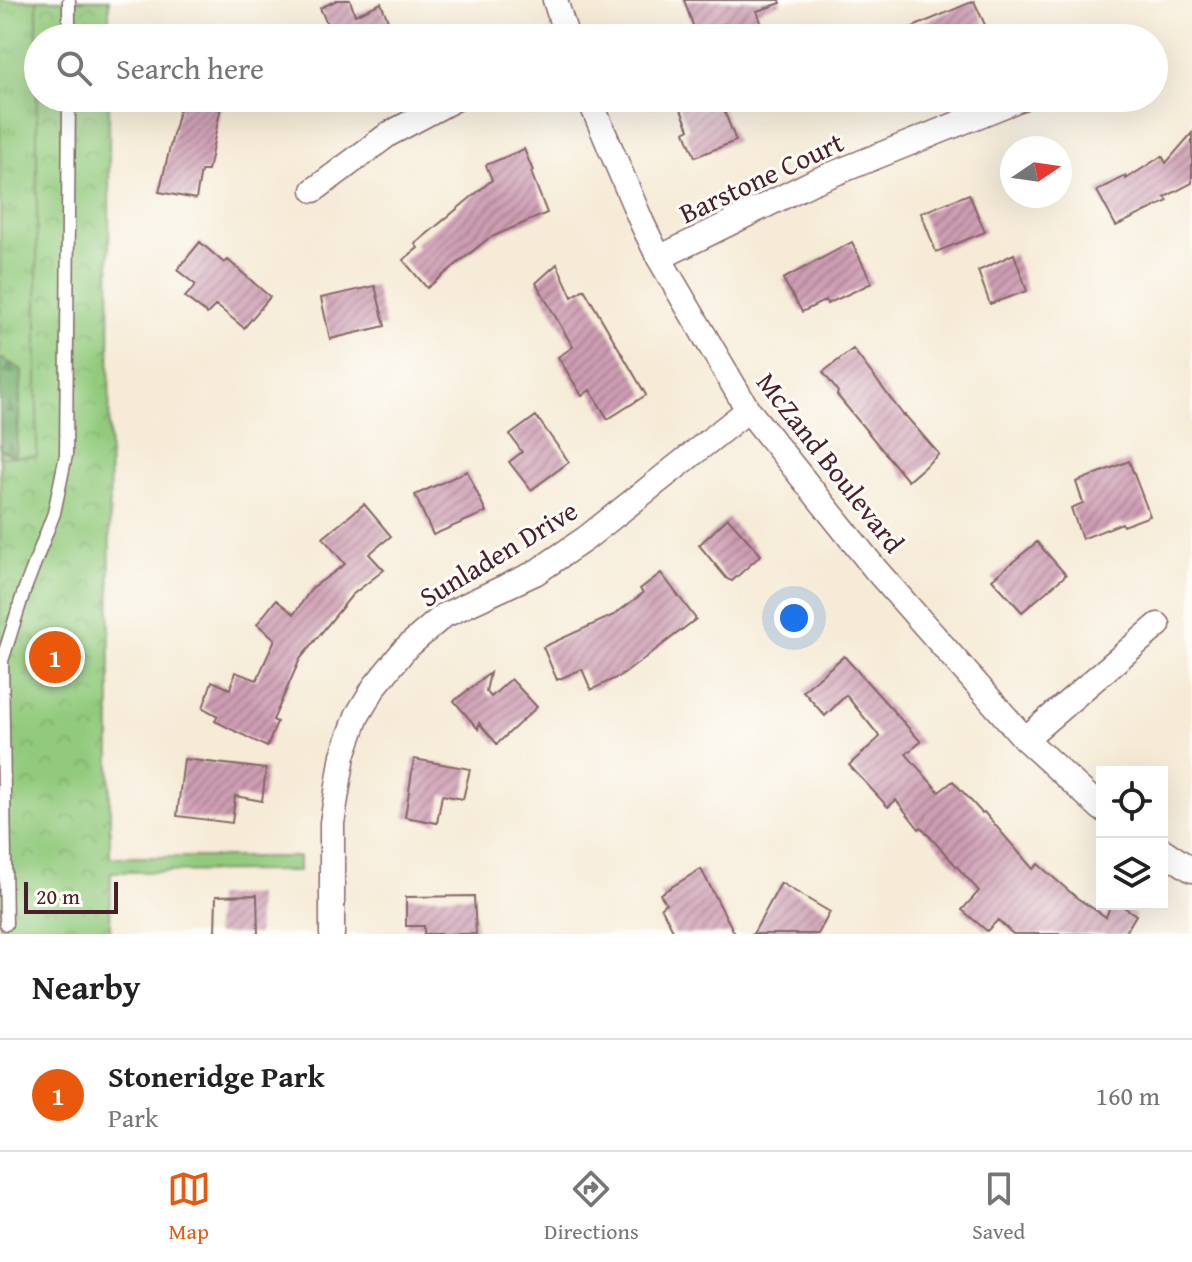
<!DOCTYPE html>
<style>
:root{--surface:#fff;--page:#f6f6f6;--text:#222;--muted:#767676;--line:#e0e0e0;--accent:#ea580c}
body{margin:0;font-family:"Gentium Book Plus",serif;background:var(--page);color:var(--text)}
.controls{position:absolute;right:24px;bottom:24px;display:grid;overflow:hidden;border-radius:0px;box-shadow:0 8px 32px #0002}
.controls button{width:72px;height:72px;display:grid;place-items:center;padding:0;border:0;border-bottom:2px solid var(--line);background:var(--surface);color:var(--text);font:40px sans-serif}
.compass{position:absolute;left:1000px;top:136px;width:72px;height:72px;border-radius:50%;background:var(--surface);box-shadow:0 8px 32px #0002;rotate:77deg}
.scale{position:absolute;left:24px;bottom:20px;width:94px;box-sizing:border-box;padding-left:8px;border:4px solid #4a1f2b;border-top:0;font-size:22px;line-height:28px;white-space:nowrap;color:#4a1f2b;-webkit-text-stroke:6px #fdfcf7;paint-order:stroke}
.you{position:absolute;left:794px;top:618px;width:28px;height:28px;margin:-20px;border:6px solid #fff;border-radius:50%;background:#1a73e8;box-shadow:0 0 0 12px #1a73e833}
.badge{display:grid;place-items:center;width:52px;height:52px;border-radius:50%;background:var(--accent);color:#fff;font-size:26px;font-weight:700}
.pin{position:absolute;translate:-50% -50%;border:4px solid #fff;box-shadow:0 2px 8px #0006}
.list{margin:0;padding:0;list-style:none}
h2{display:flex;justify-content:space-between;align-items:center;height:104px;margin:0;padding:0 32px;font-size:34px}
h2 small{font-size:26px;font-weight:400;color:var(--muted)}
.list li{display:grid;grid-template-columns:52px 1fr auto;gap:24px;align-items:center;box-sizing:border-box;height:112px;padding:0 32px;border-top:2px solid var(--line)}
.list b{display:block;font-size:30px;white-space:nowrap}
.list p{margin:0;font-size:26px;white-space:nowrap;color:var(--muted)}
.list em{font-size:26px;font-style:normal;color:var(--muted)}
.icon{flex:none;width:44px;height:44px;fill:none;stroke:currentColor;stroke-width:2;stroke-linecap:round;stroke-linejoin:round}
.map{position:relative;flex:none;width:1192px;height:934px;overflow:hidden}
.search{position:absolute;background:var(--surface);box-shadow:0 8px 32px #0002;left:24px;right:24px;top:24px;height:88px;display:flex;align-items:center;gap:20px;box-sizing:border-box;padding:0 28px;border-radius:44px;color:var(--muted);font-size:30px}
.sheet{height:216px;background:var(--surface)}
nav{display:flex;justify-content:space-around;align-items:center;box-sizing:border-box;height:112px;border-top:2px solid var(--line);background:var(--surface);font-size:22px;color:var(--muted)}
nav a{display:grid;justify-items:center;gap:4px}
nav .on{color:var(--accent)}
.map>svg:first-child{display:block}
</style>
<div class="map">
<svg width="1192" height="934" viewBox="0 0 1192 934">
<defs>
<pattern id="grass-tufts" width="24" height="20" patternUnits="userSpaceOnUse" patternTransform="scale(2)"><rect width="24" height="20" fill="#92ca7d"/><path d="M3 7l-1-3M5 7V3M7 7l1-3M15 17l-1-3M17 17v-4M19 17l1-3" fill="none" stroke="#7fad6c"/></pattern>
<pattern id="forest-firs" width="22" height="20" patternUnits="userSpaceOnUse" patternTransform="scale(2)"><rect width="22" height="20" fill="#75ae6c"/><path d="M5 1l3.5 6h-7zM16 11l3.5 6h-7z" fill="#628d59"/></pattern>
<pattern id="park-crowns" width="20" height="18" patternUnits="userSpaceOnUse" patternTransform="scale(2)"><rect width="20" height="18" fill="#92ca7d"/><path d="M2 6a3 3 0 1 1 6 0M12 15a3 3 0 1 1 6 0" fill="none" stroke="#7fad6c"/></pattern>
<pattern id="building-hatch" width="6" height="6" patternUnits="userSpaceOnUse" patternTransform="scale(2)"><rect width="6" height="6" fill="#cd9db2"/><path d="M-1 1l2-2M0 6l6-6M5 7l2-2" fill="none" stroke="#a87f91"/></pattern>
</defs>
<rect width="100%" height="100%" fill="#fdfcf7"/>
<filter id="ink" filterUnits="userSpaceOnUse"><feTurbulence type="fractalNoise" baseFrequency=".0125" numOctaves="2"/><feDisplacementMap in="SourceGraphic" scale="16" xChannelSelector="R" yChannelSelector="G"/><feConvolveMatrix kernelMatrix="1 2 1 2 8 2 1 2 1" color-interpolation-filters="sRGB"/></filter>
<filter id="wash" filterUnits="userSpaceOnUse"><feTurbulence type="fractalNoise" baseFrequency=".006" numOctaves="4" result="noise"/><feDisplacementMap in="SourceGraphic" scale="32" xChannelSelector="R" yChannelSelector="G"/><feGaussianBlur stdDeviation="1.8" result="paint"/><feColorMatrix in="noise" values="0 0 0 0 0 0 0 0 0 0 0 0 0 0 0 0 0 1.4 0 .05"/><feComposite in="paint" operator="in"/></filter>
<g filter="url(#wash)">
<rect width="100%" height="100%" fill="#f6ebd7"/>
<path fill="url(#grass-tufts)" stroke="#6e7454" stroke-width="2" d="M0 0H37V457L0 542V449L15 456 22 370 0 358Z"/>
<path fill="url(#forest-firs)" stroke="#60664c" stroke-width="2" d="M0 358 22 370 16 457 0 449Z"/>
<path fill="url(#park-crowns)" stroke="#6e7454" stroke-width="2" d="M37 0H109V38H38V98H109L110 857H299V871L111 872 110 934H0V457L37 456Z"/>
<g id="blocks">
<path fill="url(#building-hatch)" d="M337 0H350L355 15 381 3 395 38H309L329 28 320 8Z
M684 0H780L781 3 757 11 763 28 740 38H729L724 24 696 34Z
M974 1 991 38H887Z
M182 98 221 106 208 171H201L196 199 159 192Z
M676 98H719L736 141 695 157 685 132 689 129Z
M1192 133V183L1165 197 1168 201 1116 226 1097 191 1125 176 1126 179 1162 156 1166 163Z
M524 149 533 171 531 172 547 213 489 238 427 288 403 260 418 248 415 244 492 180 486 165Z
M969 194 985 232 936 252 921 213Z
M200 242 224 263 228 260 270 297 244 328 216 305 207 314 185 297 196 285 177 270Z
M852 242 872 283 827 304 826 300 802 312 783 279Z
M1014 254 1027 291 990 304 978 271Z
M557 264 572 297 584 289 646 395 608 419 590 390 582 396 558 357 573 347 536 283Z
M375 286 385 326 330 339 321 298Z
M853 349 904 416 905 415 939 454 908 481 837 395 838 392 823 372Z
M536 416 569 462 531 490 509 462 522 452 510 435Z
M1129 461 1150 516 1123 526 1122 523 1082 539 1071 508 1083 503 1076 482Z
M467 471 486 512 433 535 415 495Z
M364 504 391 536 369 554 384 570 352 595 300 659 273 720 277 722 267 747 215 721 218 716 203 708 212 681 230 689 235 672 257 680 275 639 257 624 276 600 294 614 312 588 345 564 323 538Z
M728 518 761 555 732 581 727 579 699 545Z
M1037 542 1066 575 1022 612 992 579Z
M661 573 696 619 624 674 591 690 582 669 557 680 543 647 614 615 643 593 640 589Z
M844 656 921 742 906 754 939 792 953 781 982 813 984 812 1033 869 1038 864 1077 898 1106 917 1111 904H1119L1136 915 1126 932 1129 934H1013L998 920 987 931 962 910 979 891 921 827 919 829 896 800 888 807 849 765 880 737 846 695 825 716 803 691Z
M490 673 486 691 491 697 511 679 537 707 497 744 479 723 478 729 454 701Z
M184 759 266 769 262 801 235 796 232 823 177 816Z
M414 759 470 769 463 799 442 795 437 823 405 817Z
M701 869 735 934H675L661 907 666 903 660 894Z
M781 883 830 912 818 934H753Z
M257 895 258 934H215L216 896Z
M474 896 476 934H424V926H406V897Z"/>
</g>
</g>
<g filter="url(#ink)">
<use href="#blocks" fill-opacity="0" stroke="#866667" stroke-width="2"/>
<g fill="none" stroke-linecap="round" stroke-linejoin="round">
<g stroke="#866667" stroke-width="15">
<path id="lane" d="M69 38V0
M6 924 2 661 24 591 54 513 66 455 69 98"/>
</g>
<g stroke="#866667" stroke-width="27">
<path id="street" d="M555 0 567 38
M589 98 642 223 659 258 748 410 876 570 1025 739 1102 809
M314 190 389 134 457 98
M659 258 813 182 1022 98
M1025 739 1158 625
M1162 850 1192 870
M332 934V823L343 755 357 716 375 686 405 649 443 616 535 573 585 539 748 410"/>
</g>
<use href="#lane" stroke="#fff" stroke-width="12"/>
<use href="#street" stroke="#fff" stroke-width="24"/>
</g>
</g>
<g text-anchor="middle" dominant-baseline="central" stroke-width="6" stroke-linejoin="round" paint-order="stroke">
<g font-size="28" fill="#4a1f2b" stroke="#fdfcf7">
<text transform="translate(761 177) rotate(-25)">Barstone Court</text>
<text transform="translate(831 462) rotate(52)">McZand Boulevard</text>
<text transform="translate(498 553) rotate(-31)">Sunladen Drive</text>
</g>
</g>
</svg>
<div class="controls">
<button><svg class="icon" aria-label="locate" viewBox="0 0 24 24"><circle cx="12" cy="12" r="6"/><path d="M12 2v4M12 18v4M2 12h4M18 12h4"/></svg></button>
<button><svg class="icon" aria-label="layers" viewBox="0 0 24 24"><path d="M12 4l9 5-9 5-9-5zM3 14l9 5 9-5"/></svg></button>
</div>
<svg class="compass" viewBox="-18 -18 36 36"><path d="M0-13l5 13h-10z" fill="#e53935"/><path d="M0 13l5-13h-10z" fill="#767676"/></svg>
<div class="scale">20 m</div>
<div class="you"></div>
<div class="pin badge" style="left:55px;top:657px">1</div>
<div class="search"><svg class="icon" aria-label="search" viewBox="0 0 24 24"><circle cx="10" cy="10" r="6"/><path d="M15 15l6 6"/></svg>Search here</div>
</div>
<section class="sheet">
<h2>Nearby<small></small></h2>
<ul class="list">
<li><span class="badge">1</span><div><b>Stoneridge Park</b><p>Park</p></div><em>160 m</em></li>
</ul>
</section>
<nav>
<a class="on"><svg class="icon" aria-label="map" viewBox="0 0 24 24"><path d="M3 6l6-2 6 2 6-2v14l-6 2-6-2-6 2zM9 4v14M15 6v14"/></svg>Map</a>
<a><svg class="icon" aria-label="directions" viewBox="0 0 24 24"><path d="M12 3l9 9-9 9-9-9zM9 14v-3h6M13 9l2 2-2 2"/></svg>Directions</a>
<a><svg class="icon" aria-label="saved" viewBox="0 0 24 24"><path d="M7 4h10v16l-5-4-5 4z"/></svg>Saved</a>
</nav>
